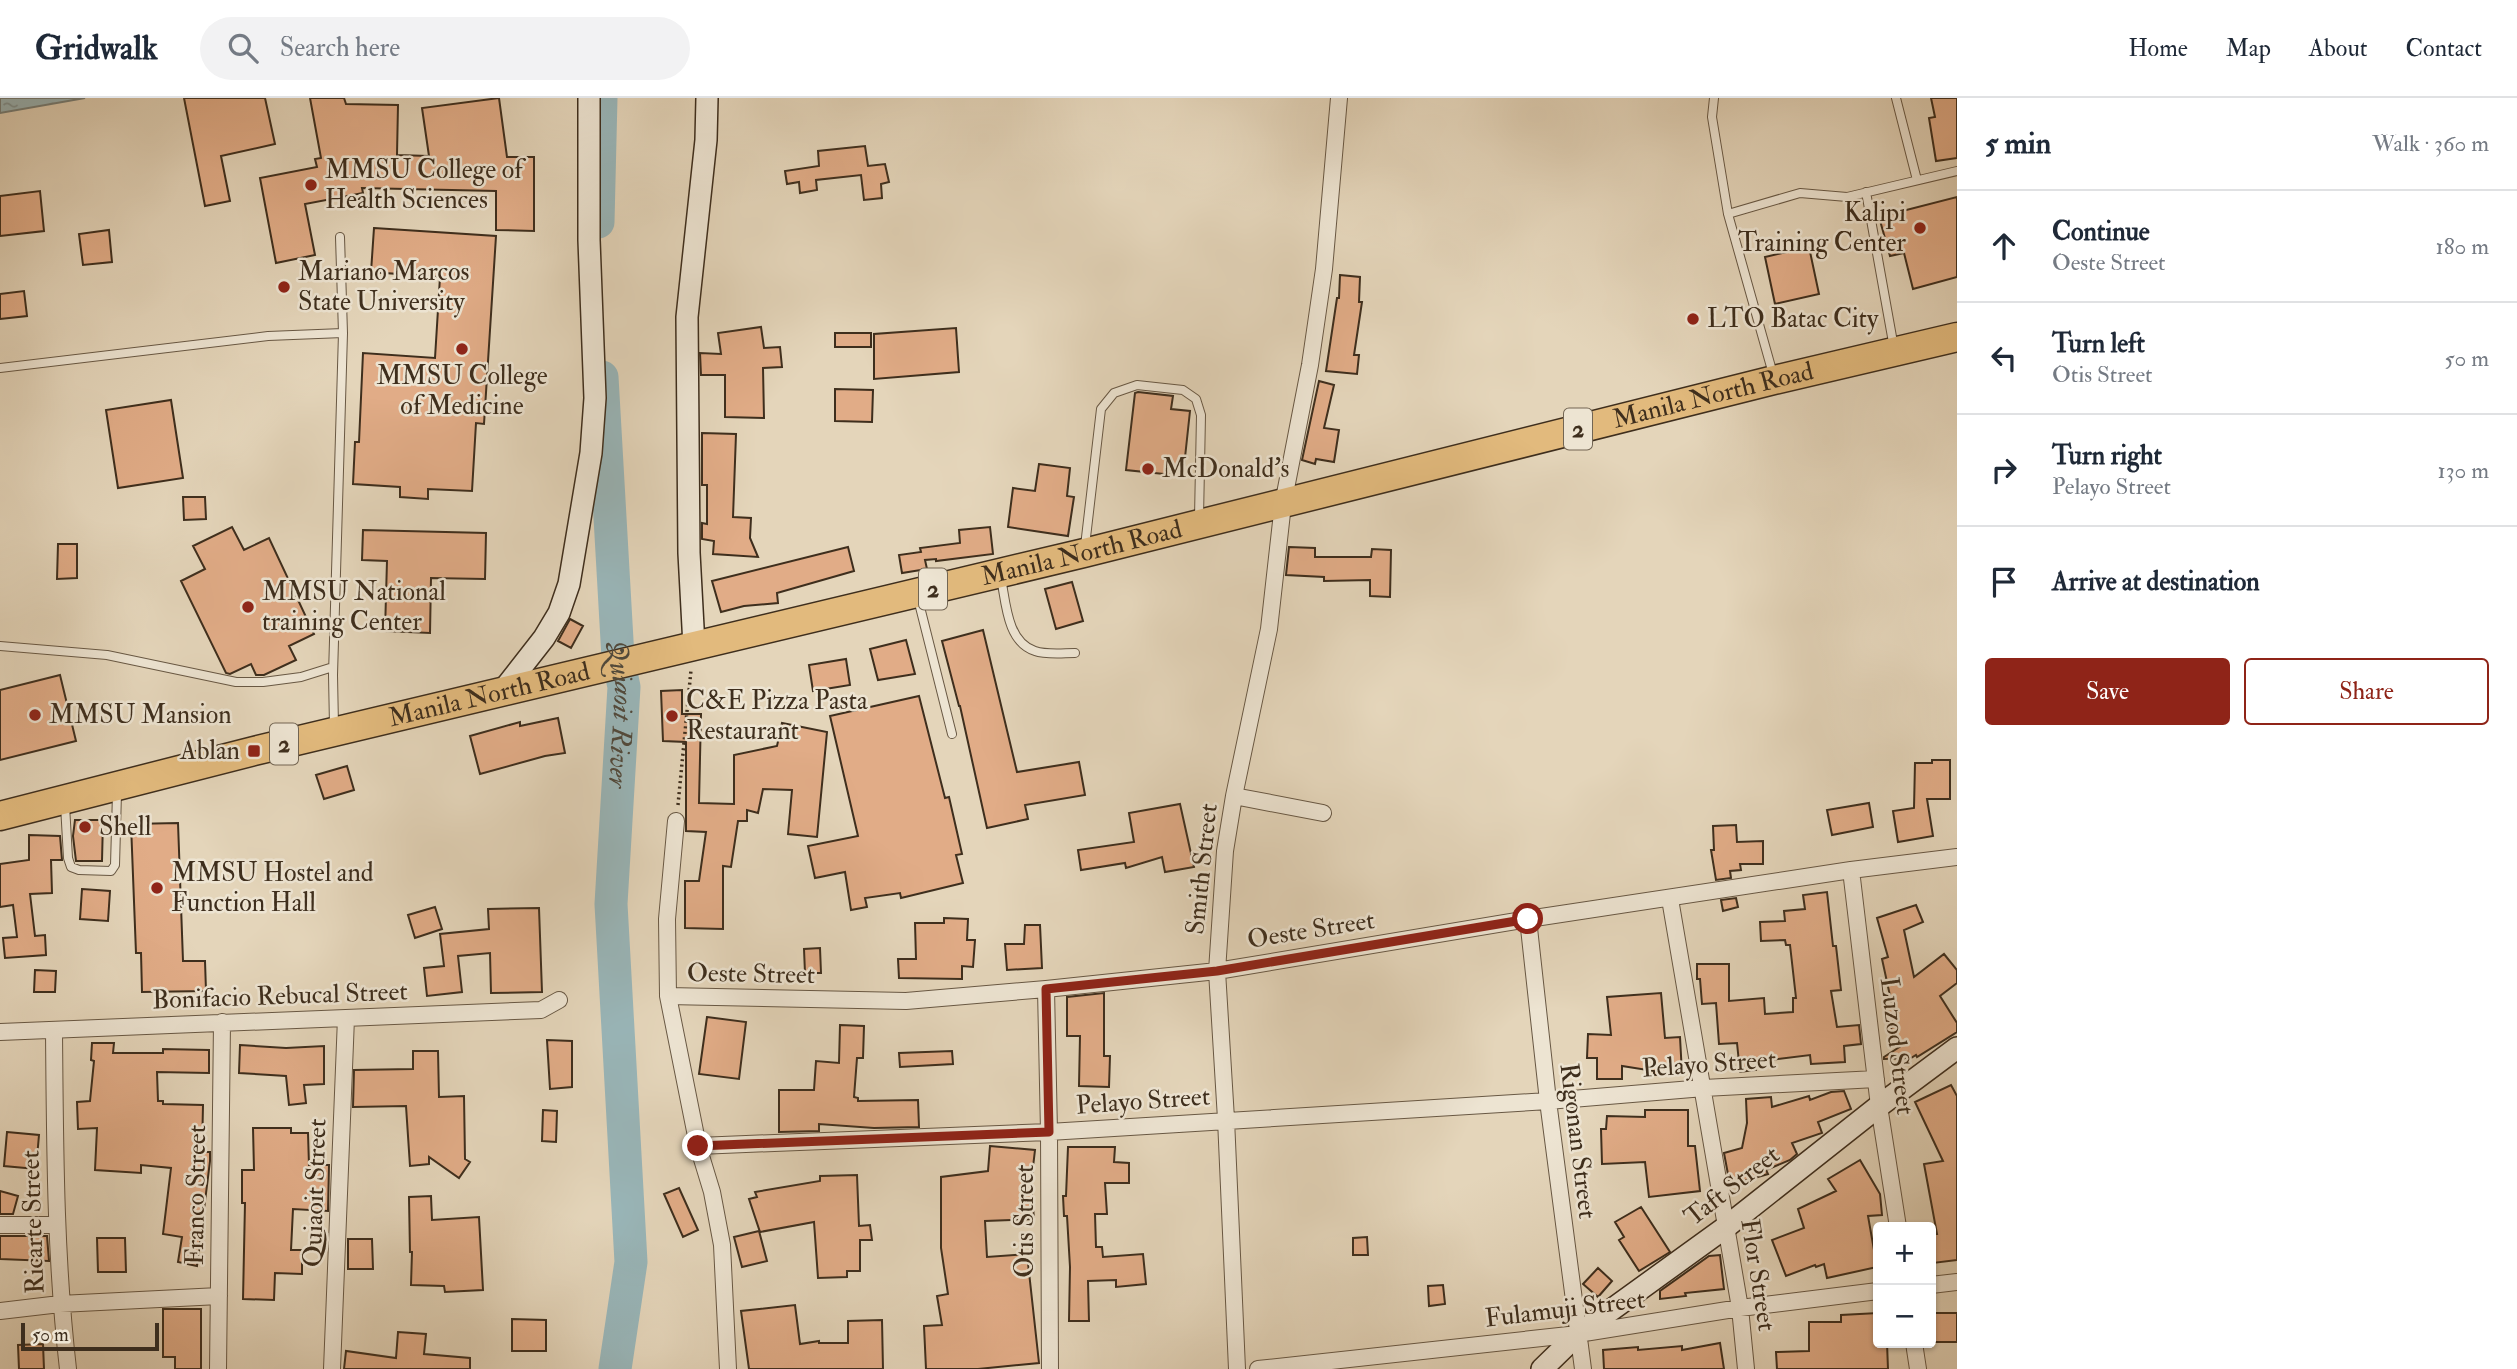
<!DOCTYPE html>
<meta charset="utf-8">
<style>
:root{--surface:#fff;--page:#f2f2f3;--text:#1f2937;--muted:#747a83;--line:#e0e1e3;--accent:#8f2418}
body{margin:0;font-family:"IM FELL Double Pica",serif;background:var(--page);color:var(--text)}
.controls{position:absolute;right:21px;bottom:21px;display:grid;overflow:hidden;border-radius:7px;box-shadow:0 2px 5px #0004}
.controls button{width:63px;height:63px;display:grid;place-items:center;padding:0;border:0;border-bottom:2px solid var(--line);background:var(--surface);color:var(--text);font:35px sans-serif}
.scale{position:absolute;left:21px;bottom:18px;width:138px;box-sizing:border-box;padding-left:7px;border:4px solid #3e2e1d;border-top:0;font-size:19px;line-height:24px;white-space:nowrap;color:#3e2e1d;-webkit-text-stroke:5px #ede4d2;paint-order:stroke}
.stop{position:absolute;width:21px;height:21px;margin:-16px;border:5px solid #8f2418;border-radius:50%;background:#fff}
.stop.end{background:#8f2418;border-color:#fff;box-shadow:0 2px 7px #0008}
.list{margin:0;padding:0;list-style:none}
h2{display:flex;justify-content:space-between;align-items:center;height:91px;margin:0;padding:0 28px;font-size:30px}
h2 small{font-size:23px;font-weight:400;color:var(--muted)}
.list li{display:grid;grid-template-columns:46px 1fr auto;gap:21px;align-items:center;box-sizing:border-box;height:112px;padding:0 28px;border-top:2px solid var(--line)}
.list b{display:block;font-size:26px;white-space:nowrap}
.list p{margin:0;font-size:23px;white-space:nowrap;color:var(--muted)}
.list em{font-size:23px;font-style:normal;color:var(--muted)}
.actions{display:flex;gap:14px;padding:21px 28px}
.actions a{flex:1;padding:16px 0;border:2px solid var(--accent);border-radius:7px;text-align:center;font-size:24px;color:var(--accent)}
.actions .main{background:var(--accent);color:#fff}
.icon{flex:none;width:38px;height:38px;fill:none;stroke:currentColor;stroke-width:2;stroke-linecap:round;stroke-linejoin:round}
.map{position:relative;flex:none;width:1957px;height:1271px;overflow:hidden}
header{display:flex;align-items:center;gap:42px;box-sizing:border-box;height:98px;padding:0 35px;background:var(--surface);border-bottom:2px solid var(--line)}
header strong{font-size:33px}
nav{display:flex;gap:38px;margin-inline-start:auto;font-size:24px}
.search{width:490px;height:63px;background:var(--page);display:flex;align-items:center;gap:18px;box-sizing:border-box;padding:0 24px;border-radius:38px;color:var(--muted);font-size:26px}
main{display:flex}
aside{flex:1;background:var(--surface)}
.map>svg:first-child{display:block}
</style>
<header>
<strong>Gridwalk</strong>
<div class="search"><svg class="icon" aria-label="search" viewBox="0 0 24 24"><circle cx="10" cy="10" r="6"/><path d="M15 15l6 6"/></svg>Search here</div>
<nav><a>Home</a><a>Map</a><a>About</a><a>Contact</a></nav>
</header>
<main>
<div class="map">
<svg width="1957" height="1271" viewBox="0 0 1957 1271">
<defs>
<pattern id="water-ripples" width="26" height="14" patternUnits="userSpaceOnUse" patternTransform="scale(1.75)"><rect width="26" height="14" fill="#99b6b9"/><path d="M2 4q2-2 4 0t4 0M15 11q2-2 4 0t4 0" fill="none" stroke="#7e9496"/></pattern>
</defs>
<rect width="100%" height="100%" fill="#e4d5ba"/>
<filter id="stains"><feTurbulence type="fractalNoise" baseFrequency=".00286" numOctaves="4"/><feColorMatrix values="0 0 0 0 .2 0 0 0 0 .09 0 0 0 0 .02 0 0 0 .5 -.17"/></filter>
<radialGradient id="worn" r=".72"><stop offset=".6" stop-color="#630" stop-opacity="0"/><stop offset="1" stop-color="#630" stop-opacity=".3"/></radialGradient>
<path fill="url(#water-ripples)" stroke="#75807b" stroke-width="2" d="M0 0H85L0 15Z"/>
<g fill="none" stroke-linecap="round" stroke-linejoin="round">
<g stroke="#99b6b9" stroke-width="33">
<path d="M598 124 601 0"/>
<path id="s1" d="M602 279 618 560 624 589 611 806 631 1164 615 1271"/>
</g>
</g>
<path fill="#e1ac87" stroke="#3e2e1d" stroke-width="2" d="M184 0H265L275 46 221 58 230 103 205 108Z
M310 0H344L346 6 398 7 397 57 429 58 422 10 499 0 507 59H534V133L496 132V93L362 90 363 95 305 106 315 157 276 165 260 80 317 69 315 61 321 60Z
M1931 0H1957V60L1936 63 1929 20 1935 19Z
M865 48 868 68 885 66 889 84 881 86 882 100 864 102 861 77 816 82 817 92 800 95 799 84 787 86 785 73 819 68 818 53Z
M40 93 44 133 0 138V98Z
M1957 99V179L1913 191 1904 155 1890 158 1879 119Z
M374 130 496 138 484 326 476 325 472 393 428 391V401L400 399V389L353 386 355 344H359L363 255 435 260 440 179 371 174Z
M109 132 112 164 83 167 79 136Z
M1809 149 1819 196 1775 206 1765 159Z
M1340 177 1360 179 1359 204H1362L1354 257H1359L1357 276 1326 273 1337 200H1339Z
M24 193 27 218 0 221V196Z
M761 229 764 250 780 249 782 269 763 270 764 320 725 319V277H701L700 255 721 256 718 235Z
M956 230 959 274 874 281V236Z
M835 235H871V249H835Z
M1319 283 1334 287 1324 330 1339 332 1334 364 1316 361 1315 366 1302 362Z
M835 291 873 292 872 324 835 323Z
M1138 294 1173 298 1171 311 1190 313 1183 378 1126 372 1135 295Z
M171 302 183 380 118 390 106 312Z
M702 335 736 336 733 419 751 420 750 440 758 459 713 456 714 443 702 441V425L707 426V387H702Z
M1039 366 1070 370 1067 398 1074 399 1068 438 1008 429 1013 390 1035 393Z
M183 399H205L206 421 184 422Z
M232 429 244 452 269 440 314 536 289 548 296 562 264 577H256L251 566 230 576 226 575 181 483 205 471 193 448Z
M990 429 993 456 936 463V461L925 462 927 471 902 475 899 457 921 454 920 450 960 445 959 432Z
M363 432 486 435 485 481 431 480 430 535 385 533 387 463 362 462Z
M58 446H77V480L57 481Z
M848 449 854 473 777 495 778 505 744 508 721 514 712 483Z
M1289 449 1315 450V459H1371L1372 451 1391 452 1390 499 1370 498V482L1324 483V479L1286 477Z
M1072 484 1083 523 1056 531 1045 491Z
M570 521 583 528 571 550 558 543Z
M983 532 1017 674 1079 664 1085 697 1025 707 1028 721 987 730 960 608H959L942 543Z
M906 542 915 576 878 582 870 551Z
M846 561 850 587 813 593 809 567Z
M60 577 76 643 0 662V592Z
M682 592V616H701L699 705 734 706V657L777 648 782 625 827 634 817 739 788 736 792 692 763 691 758 715 747 712V723H738L731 769 723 768V831L685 830V783H699L706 734 686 733V644L663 643 661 593Z
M919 598 945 700 949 699 962 756 956 757 963 785 901 800 900 795 865 800 867 809 851 812 845 774 815 780 808 748 858 738 830 618Z
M558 620 565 655 545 658 480 676 470 638 520 624V628Z
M1932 662H1950V701H1927L1933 738 1898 744 1893 713 1914 710 1915 665H1932Z
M347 668 354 692 324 701 316 677Z
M1869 705 1873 729 1832 737 1827 712Z
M1180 706 1194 769 1165 774 1162 759 1126 770 1125 765 1081 772 1078 752 1134 744 1129 715Z
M75 722H103L102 763H76L73 738Z
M178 725 183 863H205L206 893 142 894 141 855H136L131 726Z
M1736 727 1737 744 1763 743V766H1740L1741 772 1730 773 1731 780 1716 782 1711 752H1714L1713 728Z
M29 737 60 738 62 762H51L52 795 30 796 35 838 45 837 46 857 5 860 3 840 17 839 13 807 0 809V766L29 762Z
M82 791 110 793 108 823 80 821Z
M1827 794 1833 848H1836L1841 892 1831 893 1837 929 1859 927 1861 946 1844 948 1845 964 1811 966 1810 957 1755 964 1756 972 1740 974 1737 945 1719 946 1716 905 1702 906 1700 881H1697V866H1729V903L1764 900 1765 916 1793 914V900H1796L1790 847H1786L1785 842 1761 843 1760 824 1785 823 1784 813 1805 811 1803 797Z
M1736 800 1738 809 1723 813 1721 802Z
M1916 807 1923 824 1904 832 1914 879 1944 856 1957 872V885L1940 898 1957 925V934L1917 959 1916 957 1911 960 1884 961V959L1901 948 1890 931 1894 928 1886 910 1892 907 1882 861 1888 859 1877 820Z
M435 809 442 831 415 840 408 817Z
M539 810 542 894 491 895 490 855 458 858 462 894 427 898 424 870 444 868 440 836 489 831 488 811Z
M944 820 968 821 967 842H975L973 869 962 868V881L899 880 898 861H916L915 825H944Z
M1025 827H1040L1042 870 1007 872 1005 846H1024Z
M820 850 821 875H805L804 851Z
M35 872 56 873 55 894H34Z
M1104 895V958H1110L1109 989 1079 988 1080 938H1067V899Z
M1661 895 1665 940 1680 939 1682 976 1654 977V973L1622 968V981H1597V960H1587L1588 936 1611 937 1607 899Z
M707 919 746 924 739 981 699 976Z
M840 927 864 928 863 960H857L854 999 858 1000V1003L918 1002 919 1029 874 1030 819 1026V1033L779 1034V992H814L816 963 839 965Z
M547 942 572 943V989L550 991Z
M92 945H114L113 955H163V951L209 952V975L157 974 158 1003H163V1006L203 1007 202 1054H210V1063L197 1168 178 1164 182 1139 163 1136 171 1070 141 1067V1075L95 1072 97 1030 78 1031 77 1004 90 1003 94 963 91 962Z
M240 947 286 950 324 948V986L304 987 306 1005 289 1007 286 978 239 975Z
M413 953H438L439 999 464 998 465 1061 470 1064 459 1080 429 1059V1066L410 1068 406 1008 353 1009 354 972 413 971Z
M952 953 953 966 900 969 899 955Z
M1951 987 1957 998V1162L1933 1165 1931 1136H1937L1924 1066 1943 1063 1915 1004Z
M1844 993 1851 1011 1818 1024 1822 1035 1792 1045 1797 1056 1790 1062 1766 1072 1768 1076 1730 1087 1724 1055 1742 1050 1747 1025 1746 1001 1771 999 1772 1009 1809 998 1810 1002 1831 994Z
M543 1012 557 1013 556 1044 542 1043Z
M1645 1012H1688V1048H1695L1700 1093 1649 1099 1645 1064 1602 1066 1601 1031H1606L1607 1018 1645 1019Z
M253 1030H291V1035H308L309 1067H329L328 1113 293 1111 291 1152H302V1176L275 1175 274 1202 243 1201 245 1105H242V1072H254Z
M7 1034 39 1037 36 1071 4 1068Z
M990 1048 1035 1052 1031 1086 1034 1121 985 1123 987 1159 1027 1156 1039 1265 978 1271H926L924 1228 942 1227 937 1198 948 1196 941 1150V1079L988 1073Z
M1068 1049H1115L1114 1064 1129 1065V1085H1105L1107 1116H1095L1096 1149H1102L1103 1159 1143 1156 1146 1186 1116 1189V1182L1088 1183 1089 1223H1069L1070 1169 1067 1118H1064L1063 1098H1066Z
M1860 1062 1880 1096 1882 1117 1868 1118 1877 1169 1827 1180 1824 1166 1816 1169 1815 1167 1786 1178 1772 1142 1804 1130 1798 1111 1836 1093 1828 1081Z
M857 1077 859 1128 870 1127 872 1142H860V1173H847V1179L818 1180 814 1124 760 1134 749 1101 757 1099 755 1094 820 1083V1078Z
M679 1090 698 1132 683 1139 664 1096Z
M0 1093 18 1098 13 1116H0Z
M431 1098 432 1122 479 1119 483 1192 445 1194 444 1188 411 1187 412 1154H410L409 1099Z
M1641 1109 1670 1154 1639 1173 1619 1142 1624 1139 1615 1124Z
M759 1133 767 1163 742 1169 734 1139Z
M0 1138H47L49 1163 0 1161Z
M1367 1139 1368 1157H1353V1140Z
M97 1140H125L126 1174H98Z
M348 1141H372L373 1171H348Z
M1720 1157 1724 1191 1685 1195 1686 1198 1660 1201V1193L1709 1158Z
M1598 1170 1612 1183 1598 1199 1583 1186Z
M1443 1187 1445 1206 1429 1208 1428 1188Z
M795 1207 800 1246 819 1243V1245H848V1223L882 1222 883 1271H749L741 1213Z
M163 1211H201V1271H175V1259H163Z
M1878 1215V1245H1887L1888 1271H1777L1776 1254 1809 1253V1224H1841V1217Z
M1931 1215H1957V1244H1931Z
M512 1221 546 1222V1253H512Z
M398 1234 426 1236 424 1256 470 1260V1271H344L346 1253 396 1260Z
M1720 1245 1724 1271H1604L1603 1252 1638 1249V1252L1682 1248V1252Z
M43 1246 44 1271H19L18 1247Z"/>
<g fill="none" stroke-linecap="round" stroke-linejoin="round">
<g stroke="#685844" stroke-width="10">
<path id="lane" d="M1714 0 1712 19 1728 116 1773 276
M1896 0 1917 82
M1866 94 1894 250
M1728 116 1800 95 1847 99 1957 73
M0 270 268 238 343 235
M1085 448 1101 311 1114 295 1137 287 1183 292 1196 301 1201 317 1199 420
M1001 480C1006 505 1007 544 1035 553 1046 557 1063 555 1075 555
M918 501 952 636
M0 548 107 557 236 584H263L301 579 333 569
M334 628 333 577 343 235 340 139
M65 707 68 760 71 769 79 772 111 773 115 767 117 695"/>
</g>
<g stroke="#685844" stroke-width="18">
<path id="street" d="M1234 698 1323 715
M676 723 667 821 668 898 698 1048 1049 1034 1548 1003 1704 990 1876 981
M1851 772 1879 1008 1898 1129
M1670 801 1740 1210 1746 1271
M1528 821 1548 1003 1583 1271
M1046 891 1049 1034 1050 1271
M668 898 906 903 1046 891 1217 873 1528 821 1851 772 1957 759
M54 932C55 1046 55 1158 68 1271
M0 934 541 912 559 902
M698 1048 712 1094 722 1147 728 1271
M0 1127H56
M1931 1187 1957 1184
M0 1213 60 1206 219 1198
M1914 1245 1918 1271
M218 1271 222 924
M332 1271 346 920
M1237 1271 1226 1021 1217 873 1225 753 1234 698 1269 531 1283 406 1310 267 1324 171 1339 0
M1258 1271 1578 1236 1740 1210 1878 1193"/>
</g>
<g stroke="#3e2e1d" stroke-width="24">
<path id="secondary" d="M694 548 689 455 687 219 706 42 707 0
M501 595 544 540 559 515 569 486 591 355 595 300 589 142V0
M1542 1271 1578 1236 1726 1129 1879 1008 1957 950"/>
</g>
<g stroke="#3e2e1d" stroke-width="31">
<g id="highway">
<path id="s2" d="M0 718 254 653 1084 455 1774 282 1957 239"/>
</g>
</g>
<path stroke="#3e2e1d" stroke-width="3.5" stroke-dasharray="2 3.5" stroke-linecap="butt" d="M678 707 691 572"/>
<use href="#lane" stroke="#ede4d2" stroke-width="8"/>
<use href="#street" stroke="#ede4d2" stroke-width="16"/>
<use href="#secondary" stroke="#ede4d2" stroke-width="21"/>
<use href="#highway" stroke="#e2ba7d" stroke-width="28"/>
</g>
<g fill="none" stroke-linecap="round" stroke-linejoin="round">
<path stroke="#8f2418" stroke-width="9" d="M698 1048 1049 1034 1046 891 1217 873 1528 821"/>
</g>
<g fill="#8f2418" stroke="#ede4d2" stroke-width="2.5">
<circle cx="311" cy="87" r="7"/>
<circle cx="1920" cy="130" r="7"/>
<circle cx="284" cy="189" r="7"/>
<circle cx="1693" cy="221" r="7"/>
<circle cx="462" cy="251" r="7"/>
<circle cx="1148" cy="371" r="7"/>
<circle cx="248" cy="509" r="7"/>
<circle cx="35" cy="617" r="7"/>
<circle cx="672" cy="618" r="7"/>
<rect x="247" y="646" width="14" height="14" rx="3.5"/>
<circle cx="85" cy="729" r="7"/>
<circle cx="157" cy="790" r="7"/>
</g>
<g text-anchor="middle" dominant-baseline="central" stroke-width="5" stroke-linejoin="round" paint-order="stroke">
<g fill="#ede4d2" stroke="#726553" stroke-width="2">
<rect x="1564" y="310.5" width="28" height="41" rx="5"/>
<rect x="919" y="470.5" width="28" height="41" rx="5"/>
<rect x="270" y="625.5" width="28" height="41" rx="5"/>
</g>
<g font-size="24" font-weight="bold" fill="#3e2e1d">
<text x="1578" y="331">2</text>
<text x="933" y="491">2</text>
<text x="284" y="646">2</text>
</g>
<g font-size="26" fill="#3e2e1d" stroke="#ede4d2" text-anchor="start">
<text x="325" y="72">MMSU College of<tspan x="325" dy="30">Health Sciences</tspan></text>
<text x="1906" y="115" text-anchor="end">Kalipi<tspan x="1906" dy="30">Training Center</tspan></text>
<text x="298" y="174">Mariano Marcos<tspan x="298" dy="30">State University</tspan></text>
<text x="1707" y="221">LTO Batac City</text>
<text x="462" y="278" text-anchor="middle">MMSU College<tspan x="462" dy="30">of Medicine</tspan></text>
<text x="1162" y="371">McDonald's</text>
<text x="262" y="494">MMSU National<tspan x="262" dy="30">training Center</tspan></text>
<text x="686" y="603">C&amp;E Pizza Pasta<tspan x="686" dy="30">Restaurant</tspan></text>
<text x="49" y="617">MMSU Mansion</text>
<text x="240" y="653" text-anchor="end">Ablan</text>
<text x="99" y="729">Shell</text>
<text x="171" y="775">MMSU Hostel and<tspan x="171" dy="30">Function Hall</tspan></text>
</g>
<g font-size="26" fill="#3e2e1d" stroke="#ede4d2">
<text stroke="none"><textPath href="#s2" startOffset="1764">Manila North Road</textPath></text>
<text stroke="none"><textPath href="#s2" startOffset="1113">Manila North Road</textPath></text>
<text stroke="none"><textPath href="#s2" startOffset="504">Manila North Road</textPath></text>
<text transform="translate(1202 771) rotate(-84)">Smith Street</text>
<text transform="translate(1311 832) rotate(-9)">Oeste Street</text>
<text transform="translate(751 876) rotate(1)">Oeste Street</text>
<text transform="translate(280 898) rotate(-2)">Bonifacio Rebucal Street</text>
<text transform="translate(1897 948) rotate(83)">Luzod Street</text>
<text transform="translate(1709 966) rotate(-4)">Pelayo Street</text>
<text transform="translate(1143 1003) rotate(-4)">Pelayo Street</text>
<text transform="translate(1578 1043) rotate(83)">Rigonan Street</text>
<text transform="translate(1732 1088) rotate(-38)">Taft Street</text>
<text transform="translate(315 1095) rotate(-88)">Quiaoit Street</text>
<text transform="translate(196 1097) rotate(-89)">Franco Street</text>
<text transform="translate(1025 1123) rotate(-90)">Otis Street</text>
<text transform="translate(33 1124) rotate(-92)">Ricarte Street</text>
<text transform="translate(1758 1177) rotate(81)">Flor Street</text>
<text transform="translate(1565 1211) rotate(-7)">Fulamuji Street</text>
</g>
<g font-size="28" font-style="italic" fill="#50493c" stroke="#ede4d2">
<text stroke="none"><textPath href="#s1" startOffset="338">Quiaoit River</textPath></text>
</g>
</g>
<rect width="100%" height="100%" filter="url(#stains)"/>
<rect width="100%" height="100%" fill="url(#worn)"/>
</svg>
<div class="controls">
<button>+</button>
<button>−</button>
</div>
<div class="scale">50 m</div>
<div class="stop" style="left:1528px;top:821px"></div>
<div class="stop end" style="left:698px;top:1048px"></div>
</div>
<aside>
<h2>5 min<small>Walk · 360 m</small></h2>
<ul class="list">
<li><svg class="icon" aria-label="ahead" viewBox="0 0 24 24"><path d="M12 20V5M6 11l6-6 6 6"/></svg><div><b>Continue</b><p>Oeste Street</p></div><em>180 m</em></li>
<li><svg class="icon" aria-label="left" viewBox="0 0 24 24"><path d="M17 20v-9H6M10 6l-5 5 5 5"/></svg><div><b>Turn left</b><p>Otis Street</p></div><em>50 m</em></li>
<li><svg class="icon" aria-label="right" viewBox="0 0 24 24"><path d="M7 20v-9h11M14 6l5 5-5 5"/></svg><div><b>Turn right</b><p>Pelayo Street</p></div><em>130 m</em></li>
<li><svg class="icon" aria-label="arrive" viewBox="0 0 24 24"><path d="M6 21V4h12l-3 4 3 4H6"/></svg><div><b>Arrive at destination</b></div></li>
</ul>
<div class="actions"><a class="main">Save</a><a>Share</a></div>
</aside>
</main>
